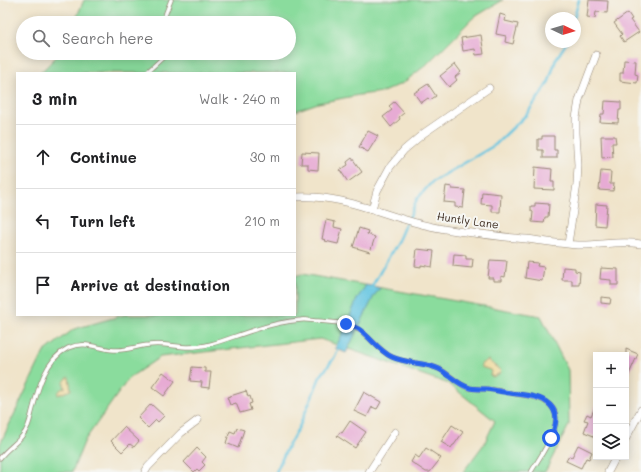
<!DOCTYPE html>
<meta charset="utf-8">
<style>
:root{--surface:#fff;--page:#f6f6f6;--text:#202124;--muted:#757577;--line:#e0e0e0}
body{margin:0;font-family:Mali,sans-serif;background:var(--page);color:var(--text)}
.controls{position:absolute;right:12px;bottom:12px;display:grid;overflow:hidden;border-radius:0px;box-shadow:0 2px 10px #0003}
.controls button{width:36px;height:36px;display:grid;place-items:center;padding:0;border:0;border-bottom:1px solid var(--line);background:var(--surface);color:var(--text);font:20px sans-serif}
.compass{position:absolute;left:545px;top:12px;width:36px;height:36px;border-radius:50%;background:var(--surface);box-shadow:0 2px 10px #0003;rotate:94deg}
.stop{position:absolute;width:12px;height:12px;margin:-9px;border:3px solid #2563eb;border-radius:50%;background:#fff}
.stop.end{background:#2563eb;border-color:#fff;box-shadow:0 1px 4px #0008}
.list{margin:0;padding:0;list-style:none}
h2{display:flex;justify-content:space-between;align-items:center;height:52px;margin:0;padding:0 16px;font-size:17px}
h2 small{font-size:13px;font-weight:400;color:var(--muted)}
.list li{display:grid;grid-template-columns:26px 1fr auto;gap:12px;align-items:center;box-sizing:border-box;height:64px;padding:0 16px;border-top:1px solid var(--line)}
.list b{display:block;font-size:15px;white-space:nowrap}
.list em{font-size:13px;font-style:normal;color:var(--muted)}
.icon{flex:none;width:22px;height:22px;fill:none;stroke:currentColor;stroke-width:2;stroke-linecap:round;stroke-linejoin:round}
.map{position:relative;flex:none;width:641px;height:472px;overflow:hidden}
.search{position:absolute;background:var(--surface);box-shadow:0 2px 10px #0003;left:16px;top:16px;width:280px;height:44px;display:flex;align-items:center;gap:10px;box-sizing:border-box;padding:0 14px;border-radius:22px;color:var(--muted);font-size:15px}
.panel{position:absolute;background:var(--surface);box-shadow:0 2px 10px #0003;left:16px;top:72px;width:280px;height:244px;border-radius:0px}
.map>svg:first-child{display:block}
</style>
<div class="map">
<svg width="641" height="472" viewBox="0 0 641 472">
<rect width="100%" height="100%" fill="#f6f6f2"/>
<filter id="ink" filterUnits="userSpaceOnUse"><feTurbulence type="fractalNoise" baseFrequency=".025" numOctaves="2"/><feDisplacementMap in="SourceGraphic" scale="8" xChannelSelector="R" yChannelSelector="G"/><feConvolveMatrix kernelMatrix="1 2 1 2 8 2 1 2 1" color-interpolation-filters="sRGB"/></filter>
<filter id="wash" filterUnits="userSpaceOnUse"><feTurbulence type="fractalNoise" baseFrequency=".012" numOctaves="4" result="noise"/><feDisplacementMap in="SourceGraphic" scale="16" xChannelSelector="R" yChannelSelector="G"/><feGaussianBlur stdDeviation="0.9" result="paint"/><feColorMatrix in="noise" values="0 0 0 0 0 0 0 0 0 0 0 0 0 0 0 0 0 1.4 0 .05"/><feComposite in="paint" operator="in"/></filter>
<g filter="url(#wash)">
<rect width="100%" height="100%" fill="#f0e4ca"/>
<path fill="#8adc9d" stroke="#62835e" d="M84 0H503L473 18 426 65 403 83 383 92 359 95 318 103 295 111V73H40L60 53H289V23H74Z
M302 274 541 316 568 370 569 425 545 472H463L484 444 495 421 449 384 320 339 160 357 129 378 85 440 72 472H0V444L44 352 74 329 124 315H295V276Z"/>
<path fill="#eeda9e" stroke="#94825e" d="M488 360 501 371 500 373 493 377 490 375 491 372 490 370 481 367V364Z
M68 377H69L71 390 58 395V393L61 389 65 388 64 385V382Z"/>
<path fill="#63c5e1" stroke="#4f7880" d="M366 285 380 288 374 296 346 353 335 348 343 333 357 299Z"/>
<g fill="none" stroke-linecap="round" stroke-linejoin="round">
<path stroke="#63c5e1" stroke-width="2.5" d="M574 18 579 0
M371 288 398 241 405 224 407 223 417 199 432 182 495 145 526 115 543 91 549 81 556 59 567 42
M276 472 288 446 300 425 320 377 334 358 340 347"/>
</g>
<g id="blocks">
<path fill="#e7abd4" d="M589 0 608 1 607 13 596 12 595 18 587 17Z
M628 13 632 19 630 20 639 32 624 42 620 36 622 34 614 23Z
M500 14 506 16 505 21 518 24 513 44 505 42 506 36 496 34Z
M481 35 484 54 476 55 475 49 463 51 461 38Z
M624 60 636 61 635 74 638 75 637 83 620 81V73H623Z
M455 64 461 72 455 77 457 80 449 87 440 76Z
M428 84 436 96 430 100 428 98 421 103 414 93Z
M605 101 621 102V110H619L618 123 600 122 601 114H604Z
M394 102 404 113 399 117 400 119 391 127 383 117 392 110 389 106Z
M368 131 378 136 368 152 359 147Z
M542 136H554V150H557V158H543V150H538V139H542Z
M601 136H615L616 143H612L613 157 602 158Z
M302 152 319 153 318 170 308 169V164H301Z
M352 158 362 172 348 182 340 170 348 165 347 162Z
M535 167 552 169 551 182H554V190L534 189Z
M601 171 611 172 610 184H614L613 191 599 190Z
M446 186 452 187V189L465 190 463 208 455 207V203L444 202Z
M482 192 501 194 500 212H492V205L481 204Z
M535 203 549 204 548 217H545L544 223 532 222 533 212 531 211V206H535Z
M596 204 607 205 605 226 595 225Z
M326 220 335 222 334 227 342 229 338 244 325 241 326 240 322 239Z
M359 228 368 231 367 234 375 237 370 252 353 247Z
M417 249 434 251 432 267 421 265V267L415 266Z
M454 254 466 255V259H473L472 268 453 266Z
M490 260 507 261 505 277 501 276V281H493V278H488Z
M527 262 538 263 537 266 544 267 542 281 525 278Z
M563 267 575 268V271L580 272 579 285H572V280H562Z
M601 268 618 269V285H611V280L600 279Z
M601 297 611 298 610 304 601 303Z
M626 349 638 354 626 381Z
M192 367 205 368V372H211L209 388 201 387 202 382 190 381Z
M163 372 175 381 164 396 152 387Z
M246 391 248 397 250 396 252 403 249 404 251 410 240 413 236 403 230 405 227 397Z
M364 392 381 402 377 409 372 407 367 417 354 411Z
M151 404 164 416 158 422 156 420 148 428 138 418Z
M596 405V437L584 432 588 421 584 420 587 414 591 416Z
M350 421 366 432 355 448 337 436 340 432 342 433Z
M452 425 463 432 454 445H453L451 448 441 442Z
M124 427 139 441 134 447 130 444 122 452 111 441Z
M237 428 244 430 238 448 226 443 230 431 235 433Z
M578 445 592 452 589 459 586 458 581 468 566 461 569 456 572 457Z
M197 448 206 457 202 462 205 465 199 471 197 469 194 472 184 462Z
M426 448 441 458 430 472H426L411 462 415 455 419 458Z"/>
</g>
</g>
<g filter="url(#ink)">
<use href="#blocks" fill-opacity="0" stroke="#968774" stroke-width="1"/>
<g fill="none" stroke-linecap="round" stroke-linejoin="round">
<g stroke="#968774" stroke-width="5">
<path id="service" d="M162 23 171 0
M146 73 168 53
M0 458C9 446 23 440 28 426 30 421 31 416 32 412 38 388 45 360 68 348 86 340 97 349 114 350 126 351 137 346 149 345 163 343 176 347 189 347 211 347 231 337 251 331 266 326 286 321 301 320 306 319 313 321 318 321 327 322 335 322 344 324 364 327 373 346 390 356 405 364 424 362 439 369 450 374 458 385 469 388 475 389 482 389 487 389 497 390 506 392 516 394 524 395 533 396 540 399 545 401 551 405 554 410 563 426 539 458 531 472"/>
</g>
<g stroke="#968774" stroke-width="8">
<path id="minor" d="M295 197C336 194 374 211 413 222 427 226 442 229 457 231 480 234 503 237 526 239 543 241 561 244 578 245 600 246 619 240 641 244
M372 209 377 191 390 167 404 150 424 133 489 88
M568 244 577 184 578 165 576 133V118L579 100 596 55
M626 438 641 410
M145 472 148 467 181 433 198 420
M369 472 395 432
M608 472 616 457"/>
</g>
<use href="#service" stroke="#fff" stroke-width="3.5"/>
<use href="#minor" stroke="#fff" stroke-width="7"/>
</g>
</g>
<g fill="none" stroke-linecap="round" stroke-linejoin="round" filter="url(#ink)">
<path stroke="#2563eb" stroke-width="5" d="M346 324C351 326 356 327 360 330 371 338 379 351 392 357 407 364 425 362 439 369 450 375 458 385 470 388 475 389 481 389 486 389 494 390 502 392 510 393 523 395 540 395 550 405 560 415 555 427 551 438"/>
</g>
<g text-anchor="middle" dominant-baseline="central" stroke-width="4" stroke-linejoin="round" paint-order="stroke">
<g font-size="11" fill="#3b2a1e" stroke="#f6f6f2">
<text transform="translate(468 220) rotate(8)">Huntly Lane</text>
</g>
</g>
</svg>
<div class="controls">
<button>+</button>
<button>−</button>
<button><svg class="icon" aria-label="layers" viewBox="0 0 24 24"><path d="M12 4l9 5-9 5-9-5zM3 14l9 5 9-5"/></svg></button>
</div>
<svg class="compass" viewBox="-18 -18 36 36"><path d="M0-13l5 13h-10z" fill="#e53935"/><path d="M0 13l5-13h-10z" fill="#757577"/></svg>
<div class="stop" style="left:551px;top:438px"></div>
<div class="stop end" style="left:346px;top:324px"></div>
<div class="search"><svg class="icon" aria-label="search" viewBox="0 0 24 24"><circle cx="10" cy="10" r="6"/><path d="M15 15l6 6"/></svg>Search here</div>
<section class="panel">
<h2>3 min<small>Walk · 240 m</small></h2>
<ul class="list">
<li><svg class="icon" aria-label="ahead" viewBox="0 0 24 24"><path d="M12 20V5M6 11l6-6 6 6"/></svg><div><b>Continue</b></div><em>30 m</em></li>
<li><svg class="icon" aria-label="left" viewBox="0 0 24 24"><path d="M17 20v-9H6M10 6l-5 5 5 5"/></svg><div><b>Turn left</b></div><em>210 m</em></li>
<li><svg class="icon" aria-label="arrive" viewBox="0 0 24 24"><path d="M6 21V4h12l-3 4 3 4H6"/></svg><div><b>Arrive at destination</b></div></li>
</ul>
</section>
</div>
